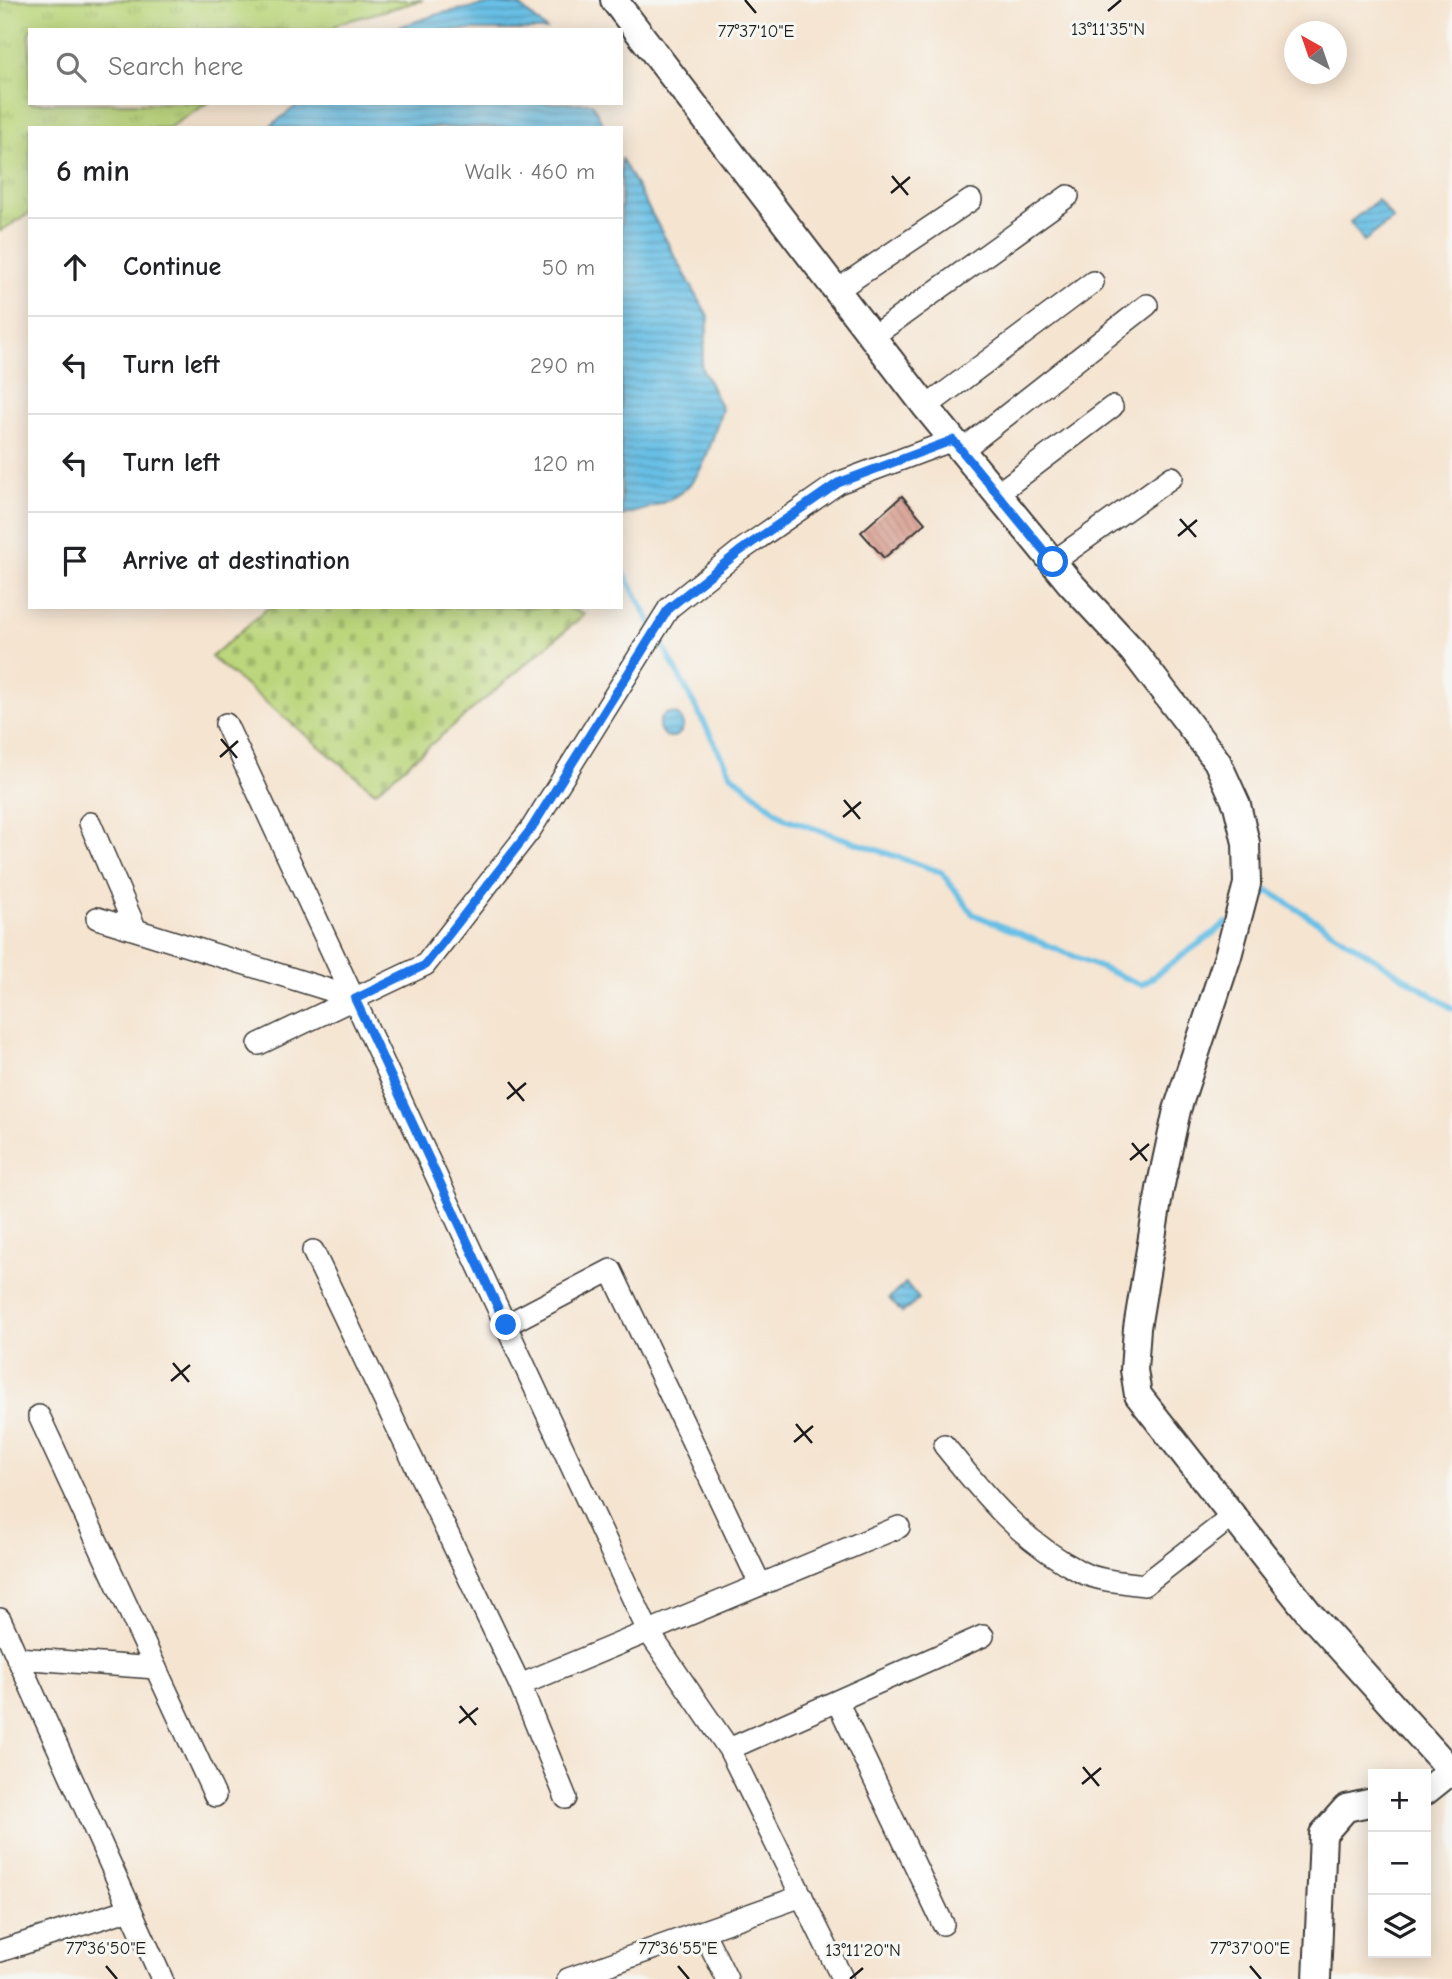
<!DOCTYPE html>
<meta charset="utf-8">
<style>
:root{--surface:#fff;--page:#f2f2f2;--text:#202124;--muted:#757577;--line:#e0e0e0}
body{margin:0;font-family:"Comic Neue",sans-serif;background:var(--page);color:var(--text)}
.controls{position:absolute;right:21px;bottom:21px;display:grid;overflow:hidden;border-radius:0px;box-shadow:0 4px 18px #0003}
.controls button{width:63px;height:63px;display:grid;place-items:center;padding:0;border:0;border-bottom:2px solid var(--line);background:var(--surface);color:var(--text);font:35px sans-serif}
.compass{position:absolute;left:1284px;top:21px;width:63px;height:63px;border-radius:50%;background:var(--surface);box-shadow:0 4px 18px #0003;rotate:320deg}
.stop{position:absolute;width:21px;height:21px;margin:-16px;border:5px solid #1a73e8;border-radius:50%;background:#fff}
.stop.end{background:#1a73e8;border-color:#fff;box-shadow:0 2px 7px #0008}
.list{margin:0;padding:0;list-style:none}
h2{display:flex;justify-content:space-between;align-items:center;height:91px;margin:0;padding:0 28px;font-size:30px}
h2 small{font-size:23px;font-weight:400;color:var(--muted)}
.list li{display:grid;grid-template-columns:46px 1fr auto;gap:21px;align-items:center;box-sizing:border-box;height:98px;padding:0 28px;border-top:2px solid var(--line)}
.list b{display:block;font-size:26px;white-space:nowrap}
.list em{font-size:23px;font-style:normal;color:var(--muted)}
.icon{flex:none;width:38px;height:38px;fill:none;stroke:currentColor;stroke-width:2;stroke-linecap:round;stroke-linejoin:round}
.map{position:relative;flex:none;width:1452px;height:1979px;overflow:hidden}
.search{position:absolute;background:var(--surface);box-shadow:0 4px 18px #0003;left:28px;top:28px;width:595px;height:77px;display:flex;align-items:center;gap:18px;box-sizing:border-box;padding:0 24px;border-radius:0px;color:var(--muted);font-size:26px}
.panel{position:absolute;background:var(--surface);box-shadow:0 4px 18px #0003;left:28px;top:126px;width:595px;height:483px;border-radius:0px}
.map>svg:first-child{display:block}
</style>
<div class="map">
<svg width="1452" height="1979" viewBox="0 0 1452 1979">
<defs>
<pattern id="grass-tufts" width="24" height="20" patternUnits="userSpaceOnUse" patternTransform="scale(1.75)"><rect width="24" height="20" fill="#bbd67c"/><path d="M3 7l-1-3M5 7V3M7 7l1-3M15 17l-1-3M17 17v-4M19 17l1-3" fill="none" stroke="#a0b76b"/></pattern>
<pattern id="cemetery-stones" width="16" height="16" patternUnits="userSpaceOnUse" patternTransform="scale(1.75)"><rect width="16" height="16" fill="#bbd67c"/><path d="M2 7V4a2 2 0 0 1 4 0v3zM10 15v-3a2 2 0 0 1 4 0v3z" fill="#a0b76b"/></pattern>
<pattern id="water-rules" width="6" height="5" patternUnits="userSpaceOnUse" patternTransform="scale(1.75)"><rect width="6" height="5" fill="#68bfe5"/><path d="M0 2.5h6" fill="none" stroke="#559ab9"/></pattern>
<pattern id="building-back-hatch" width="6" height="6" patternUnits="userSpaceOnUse" patternTransform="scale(1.75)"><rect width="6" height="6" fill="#d49484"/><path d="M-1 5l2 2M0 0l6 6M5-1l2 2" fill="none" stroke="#ab786b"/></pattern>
</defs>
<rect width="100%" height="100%" fill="#f6f6f2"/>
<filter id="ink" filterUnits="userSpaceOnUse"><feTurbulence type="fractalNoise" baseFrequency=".0143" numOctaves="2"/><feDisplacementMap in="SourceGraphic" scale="14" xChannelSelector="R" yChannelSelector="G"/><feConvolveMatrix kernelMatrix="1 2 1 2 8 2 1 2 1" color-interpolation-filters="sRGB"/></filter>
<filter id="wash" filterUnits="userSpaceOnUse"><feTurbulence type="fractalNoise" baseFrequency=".00686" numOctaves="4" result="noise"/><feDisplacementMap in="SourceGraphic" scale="28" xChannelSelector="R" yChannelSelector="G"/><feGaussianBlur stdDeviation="1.57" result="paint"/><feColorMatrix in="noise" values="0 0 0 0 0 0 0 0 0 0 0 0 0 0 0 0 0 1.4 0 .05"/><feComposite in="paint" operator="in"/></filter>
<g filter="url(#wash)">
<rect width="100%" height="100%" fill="#f5e4d0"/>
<path fill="url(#grass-tufts)" stroke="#6c794c" stroke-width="2" d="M0 0H423L340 23 328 30H30V103H208L168 128H30V213L0 231Z"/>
<path fill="url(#cemetery-stones)" stroke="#6c794c" stroke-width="2" d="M269 607H564L585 614 375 792 211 657Z"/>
<path fill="url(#water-rules)" stroke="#426e80" stroke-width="2" d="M497 3 520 6 547 30H390L442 13Z
M300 103H592L605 128H268Z
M621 158 709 318 701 366 722 409C700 479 698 497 621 516Z
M1378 200 1393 219 1364 241 1350 222Z
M659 725a12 12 0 1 1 24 0a12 12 0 1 1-24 0Z
M906 1283 919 1299 902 1313 889 1298Z"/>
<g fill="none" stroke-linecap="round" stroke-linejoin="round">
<path stroke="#68bfe5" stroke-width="6" d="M621 568 652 625
M657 634 731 774 784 818 941 872 973 914 1142 985 1227 923
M1250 906 1269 891 1452 1008"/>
</g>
<g id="blocks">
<path fill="url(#building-back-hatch)" d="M902 496 925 523 884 558 861 532Z"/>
</g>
</g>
<g filter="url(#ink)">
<use href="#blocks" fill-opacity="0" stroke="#3d3a37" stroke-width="2"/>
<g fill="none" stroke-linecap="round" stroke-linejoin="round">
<g stroke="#3d3a37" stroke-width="24">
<path id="minor" d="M837 290 971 200
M872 337 1068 196
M926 407 1093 282
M961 451 1147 305
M997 494 1112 407
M1053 562 1172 477
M226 724 648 1631 729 1749 842 1978
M90 823 136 930
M97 918 355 998
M259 1044 425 965 531 829 669 608 740 551 838 483 953 440
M313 1251 520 1685 566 1798
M506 1325 611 1270 760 1584
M39 1416 215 1796
M944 1445C984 1495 1022 1542 1081 1572 1099 1581 1123 1582 1144 1585L1233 1516
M0 1619 162 1979
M17 1658 156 1668
M520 1685 899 1527
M837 1701 943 1924
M729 1749 983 1636
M703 1931 727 1979
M0 1951 130 1909
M568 1979 802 1896"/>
</g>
<g stroke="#3d3a37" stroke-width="30">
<path id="tertiary" d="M614 0 926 407 1070 583 1133 651 1217 761 1237 805 1246 843 1247 884 1228 956 1177 1110 1160 1189 1137 1328 1134 1370 1138 1395 1309 1613 1451 1771 1426 1791
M1317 1979 1323 1834 1346 1808 1373 1802"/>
</g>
<use href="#minor" stroke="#fff" stroke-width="21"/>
<use href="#tertiary" stroke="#fff" stroke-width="26"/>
</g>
</g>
<g fill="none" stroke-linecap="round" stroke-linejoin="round" filter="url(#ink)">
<path stroke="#1a73e8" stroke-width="9" d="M506 1325 355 999 425 965 531 829 669 608 740 551 838 483 953 440 1053 562"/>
</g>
<path fill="none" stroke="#1c1c1c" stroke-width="2.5" d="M745 0 756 13M1108 11 1121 0M892 176 908 195M891 193 910 177M1180 519 1196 537M1178 536 1197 520M221 739 237 758M220 757 238 741M844 800 860 819M843 817 861 802M508 1082 524 1101M507 1099 526 1083M1132 1143 1147 1161M1130 1160 1149 1144M173 1363 189 1382M171 1381 190 1365M796 1424 812 1443M794 1442 813 1426M460 1706 476 1725M459 1723 478 1708M1083 1767 1099 1786M1082 1784 1101 1768M106 1966 117 1979M678 1966 689 1979M1250 1966 1261 1979M850 1979 863 1968"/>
<g font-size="18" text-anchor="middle" fill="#1c1c1c" stroke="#f6f6f2" stroke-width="6" stroke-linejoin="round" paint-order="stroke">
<text x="1108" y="35">13°11'35"N</text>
<text x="756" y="37">77°37'10"E</text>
<text x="106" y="1954">77°36'50"E</text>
<text x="678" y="1954">77°36'55"E</text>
<text x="1250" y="1954">77°37'00"E</text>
<text x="863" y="1956">13°11'20"N</text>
</g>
</svg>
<div class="controls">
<button>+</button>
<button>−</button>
<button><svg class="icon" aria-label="layers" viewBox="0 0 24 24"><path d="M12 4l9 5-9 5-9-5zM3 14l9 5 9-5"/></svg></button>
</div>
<svg class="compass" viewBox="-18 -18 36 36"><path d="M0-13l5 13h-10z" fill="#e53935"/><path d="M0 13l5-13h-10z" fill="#757577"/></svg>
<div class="stop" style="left:1053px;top:562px"></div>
<div class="stop end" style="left:506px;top:1325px"></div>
<div class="search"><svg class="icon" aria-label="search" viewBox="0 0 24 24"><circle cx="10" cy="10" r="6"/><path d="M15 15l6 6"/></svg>Search here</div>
<section class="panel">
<h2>6 min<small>Walk · 460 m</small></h2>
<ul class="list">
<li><svg class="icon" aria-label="ahead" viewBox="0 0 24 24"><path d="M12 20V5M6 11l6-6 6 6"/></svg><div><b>Continue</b></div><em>50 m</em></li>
<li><svg class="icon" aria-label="left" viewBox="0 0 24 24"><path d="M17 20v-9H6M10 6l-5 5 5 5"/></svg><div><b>Turn left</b></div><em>290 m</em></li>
<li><svg class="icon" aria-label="left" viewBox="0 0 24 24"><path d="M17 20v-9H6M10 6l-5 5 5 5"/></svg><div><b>Turn left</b></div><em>120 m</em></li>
<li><svg class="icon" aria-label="arrive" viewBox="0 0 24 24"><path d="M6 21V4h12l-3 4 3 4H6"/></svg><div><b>Arrive at destination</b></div></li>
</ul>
</section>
</div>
